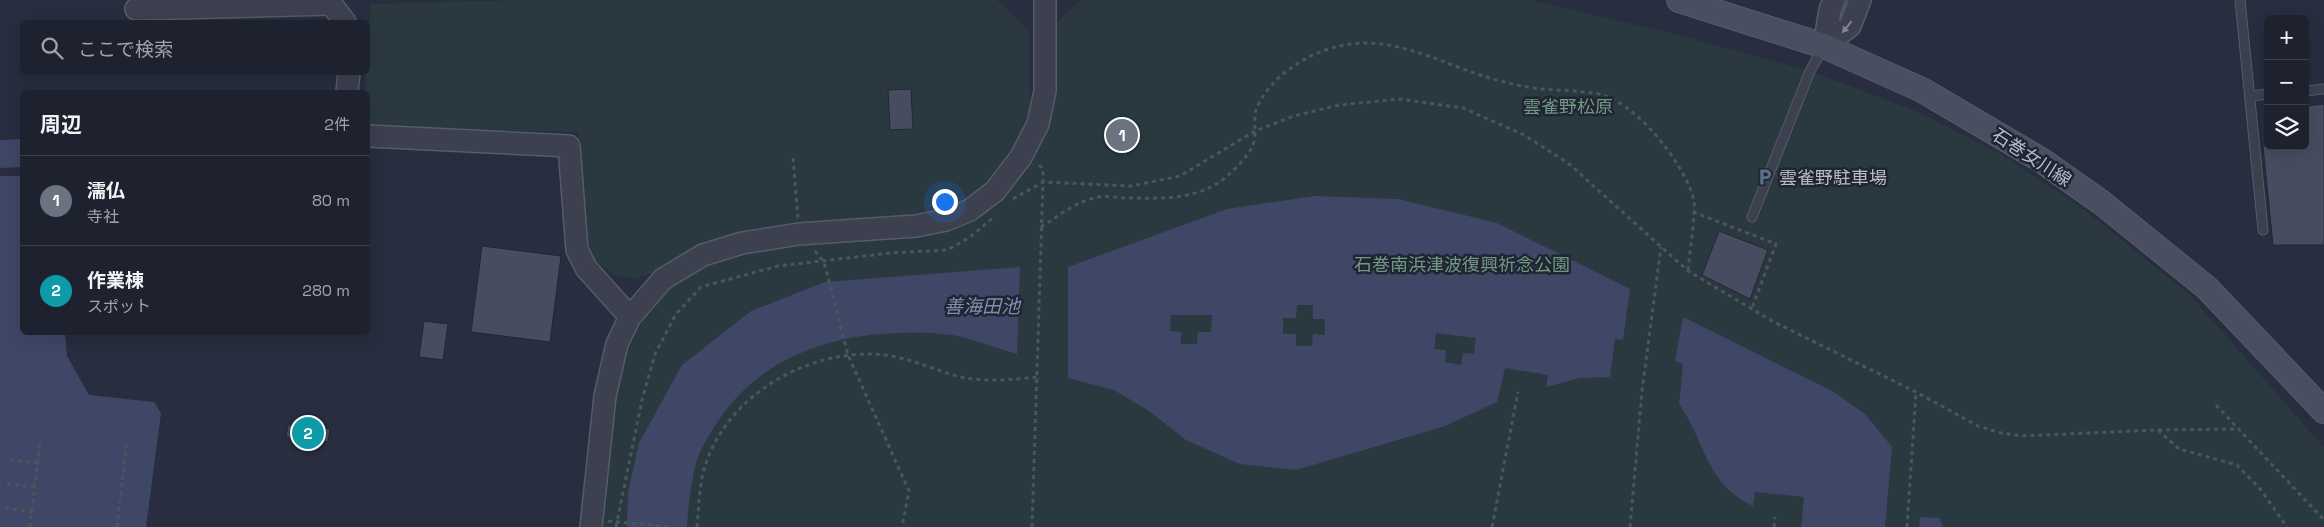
<!DOCTYPE html>
<html lang="ja">
<meta charset="utf-8">
<style>
:root{--surface:#1e222f;--page:#2b2f3b;--text:#f1f3f6;--muted:#a1a4aa;--line:#3c3f4b;--accent:#8c9099}
body{margin:0;font-family:"Space Grotesk","Noto Sans JP",sans-serif;background:var(--page);color:var(--text)}
.controls{position:absolute;right:15px;top:15px;display:grid;overflow:hidden;border-radius:8px;box-shadow:0 5px 20px #0002}
.controls button{width:45px;height:45px;display:grid;place-items:center;padding:0;border:0;border-bottom:1px solid var(--line);background:var(--surface);color:var(--text);font:25px sans-serif}
.you{position:absolute;left:944px;top:201px;width:18px;height:18px;margin:-12px;border:4px solid #fff;border-radius:50%;background:#1a73e8;box-shadow:0 0 0 8px #1a73e833}
.badge{display:grid;place-items:center;width:32px;height:32px;border-radius:50%;background:var(--accent);color:#fff;font-size:16px;font-weight:700}
.pin{position:absolute;translate:-50% -50%;border:2px solid #fff;box-shadow:0 1px 5px #0006}
.list{margin:0;padding:0;list-style:none}
h2{display:flex;justify-content:space-between;align-items:center;height:65px;margin:0;padding:0 20px;font-size:21px}
h2 small{font-size:16px;font-weight:400;color:var(--muted)}
.list li{display:grid;grid-template-columns:32px 1fr auto;gap:15px;align-items:center;box-sizing:border-box;height:90px;padding:0 20px;border-top:1px solid var(--line)}
.list b{display:block;font-size:19px;white-space:nowrap}
.list p{margin:0;font-size:16px;white-space:nowrap;color:var(--muted)}
.list em{font-size:16px;font-style:normal;color:var(--muted)}
.icon{flex:none;width:28px;height:28px;fill:none;stroke:currentColor;stroke-width:2;stroke-linecap:round;stroke-linejoin:round}
.map{position:relative;flex:none;width:2324px;height:527px;overflow:hidden}
.search{position:absolute;background:var(--surface);box-shadow:0 5px 20px #0002;left:20px;top:20px;width:350px;height:55px;display:flex;align-items:center;gap:12px;box-sizing:border-box;padding:0 18px;border-radius:8px;color:var(--muted);font-size:19px}
.panel{position:absolute;background:var(--surface);box-shadow:0 5px 20px #0002;left:20px;top:90px;width:350px;height:245px;border-radius:8px}
.map>svg:first-child{display:block}
</style>
<div class="map">
<svg width="2324" height="527" viewBox="0 0 2324 527">
<rect width="100%" height="100%" fill="#282d3f"/>
<path fill="#2a3940" d="M515 0H997L1029 31 1030 113 1000 176 974 200 897 219 710 244 650 274 634 279 614 275 590 256 578 132 368 128V92H364L366 73 368 72 370 4Z
M1081 0H1531L1675 34 1810 71 1921 113 2000 154 2085 210 2190 295 2324 447V527H599L613 399 623 361 651 304 701 263 743 248 954 226 1032 156 1051 28Z"/>
<path fill="#3f4766" fill-rule="evenodd" d="M22 139V167L0 168V140Z
M0 176H22V332L65 333 67 356 89 395 154 402 161 413 146 527H0Z
M1315 196 1398 199 1497 223 1630 289 1623 340 1615 339 1610 377 1580 378 1546 387 1548 375 1505 368 1497 402 1445 426 1296 470 1240 464 1186 440 1149 411 1114 390 1068 378V267L1227 209ZM1297 305H1313V319H1325V335L1313 334 1312 346H1296V334H1283V318H1296ZM1171 315H1212L1211 332H1198L1197 344H1181V332L1170 331ZM1436 333 1476 338 1474 354 1463 353 1461 365 1445 362 1446 350 1434 349Z
M1020 267 1017 354C996 348 974 339 952 335 933 332 913 332 895 333 825 336 759 360 719 420 710 432 701 448 696 463 691 483 688 506 687 527H627L628 493 639 443 682 365 751 311 825 282Z
M1683 317 1834 392 1865 414 1892 447 1885 527H1801L1804 497 1755 492 1753 506C1705 483 1706 442 1679 404L1683 364 1675 361Z
M1920 517 1940 518 1943 527H1919Z"/>
<path fill="#474c60" stroke="#222736" d="M911 89 913 129 890 130 888 90Z
M2324 104V245H2273L2263 146H2305V106Z
M1719 231 1768 250 1750 299 1702 275Z
M482 246 561 256 550 342 471 332Z
M424 321 448 324 443 360 419 357Z
M288 425 330 429 328 442 286 437Z"/>
<g fill="none" stroke-linecap="round" stroke-linejoin="round">
<g stroke="#565b69" stroke-width="11">
<path id="service" d="M2240 0 2263 230
M2305 91 2324 89
M2250 96 2268 94
M1752 217 1810 71 1823 48"/>
</g>
<g stroke="#565b69" stroke-width="24">
<path id="tertiary" d="M136 9 331 4 345 22
M1824 46 1850 26 1860 0
M1824 46 1830 10 1834 0
M347 92 349 72
M368 136 569 146 577 250 586 268 630 317
M591 527 605 396 617 344 630 317 663 279 703 255 742 243 799 234 916 226 946 220 970 210 995 191 1021 157 1038 124 1045 91V0"/>
</g>
<g stroke="#565b69" stroke-width="26">
<path id="secondary" d="M1679 0 1824 46 1922 90 2041 160 2102 203 2207 288 2324 411"/>
</g>
<path stroke="#48565d" stroke-width="3" stroke-dasharray="4 4" stroke-linecap="butt" d="M793 158 798 218
M1013 199 1043 182 1131 186 1180 176 1255 131 1294 116 1339 105 1400 99 1463 108 1524 135 1568 163 1688 271 1774 322 1916 392 1978 426 2001 433 2021 436 2157 430 2239 429
M1693 212 1776 244 1752 308
M1041 227C1059 216 1073 203 1094 198 1103 195 1115 197 1124 198 1157 198 1189 201 1218 183 1229 176 1248 157 1253 145 1257 134 1253 121 1256 110 1268 79 1304 55 1335 47 1388 33 1434 60 1483 76 1499 81 1516 85 1533 88 1555 91 1577 90 1599 94 1636 102 1686 165 1694 201 1696 212 1689 257 1688 271
M815 251 824 262 848 355 909 491 902 527
M2216 405 2324 520
M2158 430 2179 449 2237 465 2261 490 2287 527
M10 460 38 463
M7 484 35 487
M5 508 32 512
M608 521 672 527
M30 527 40 441
M117 527 127 440
M616 527 642 400 655 354 676 314 701 287 778 266 891 253 947 250 969 238 994 217
M697 527C699 507 699 482 706 463 730 392 813 347 885 355 908 358 928 367 950 374 976 383 1010 380 1037 377
M1032 527 1043 182V168L1038 165
M1492 527 1518 392
M1630 527 1642 391 1661 247
M1774 527 1775 517
M1907 527 1916 393"/>
<use href="#service" stroke="#3c404f" stroke-width="9"/>
<use href="#tertiary" stroke="#3c404f" stroke-width="21"/>
<use href="#secondary" stroke="#4a4e61" stroke-width="24"/>
</g>
<defs><path id="oneway-solid" d="M-6-.8H1V-3.2L6.5 0L1 3.2V.8H-6Z" transform="scale(1.25)"/></defs>
<use fill="#808492" href="#oneway-solid" transform="translate(1847 27) rotate(129)"/>
<defs>
<g id="parking-bare" transform="scale(1.35)"><path d="M-3.5-5.5H1a3.5 3.5 0 0 1 0 7H-1V5.5H-3.5ZM-1-3.4V-.6H.8a1.4 1.4 0 0 0 0-2.8Z" fill="#5c6f8a" stroke="#202534" stroke-width="2.5" paint-order="stroke"/></g>
</defs>
<g fill-rule="evenodd">
<use href="#parking-bare" x="1765" y="177"/>
</g>
<g text-anchor="middle" dominant-baseline="central" stroke-width="5" stroke-linejoin="round" paint-order="stroke">
<g font-size="18" fill="#719882" stroke="#202534">
<text x="1568" y="106">雲雀野松原</text>
<text x="1462" y="264">石巻南浜津波復興祈念公園</text>
</g>
<g font-size="18" fill="#b8bbc9" stroke="#202534">
<text transform="translate(2032 157) rotate(33)">石巻女川線</text>
</g>
<g font-size="18" fill="#b8bbc9" stroke="#202534" text-anchor="start">
<text x="1779" y="177">雲雀野駐車場</text>
</g>
<g font-size="19" font-style="italic" fill="#828cae" stroke="#202534">
<text x="982" y="306">善海田池</text>
</g>
</g>
</svg>
<div class="controls">
<button>+</button>
<button>−</button>
<button><svg class="icon" aria-label="layers" viewBox="0 0 24 24"><path d="M12 4l9 5-9 5-9-5zM3 14l9 5 9-5"/></svg></button>
</div>
<div class="you"></div>
<div class="pin badge" style="left:1122px;top:135px;background:#6b7280">1</div>
<div class="pin badge" style="left:308px;top:433px;background:#0f9aa8">2</div>
<div class="search"><svg class="icon" aria-label="search" viewBox="0 0 24 24"><circle cx="10" cy="10" r="6"/><path d="M15 15l6 6"/></svg>ここで検索</div>
<section class="panel">
<h2>周辺<small>2件</small></h2>
<ul class="list">
<li><span class="badge" style="background:#6b7280">1</span><div><b>濡仏</b><p>寺社</p></div><em>80 m</em></li>
<li><span class="badge" style="background:#0f9aa8">2</span><div><b>作業棟</b><p>スポット</p></div><em>280 m</em></li>
</ul>
</section>
</div>
